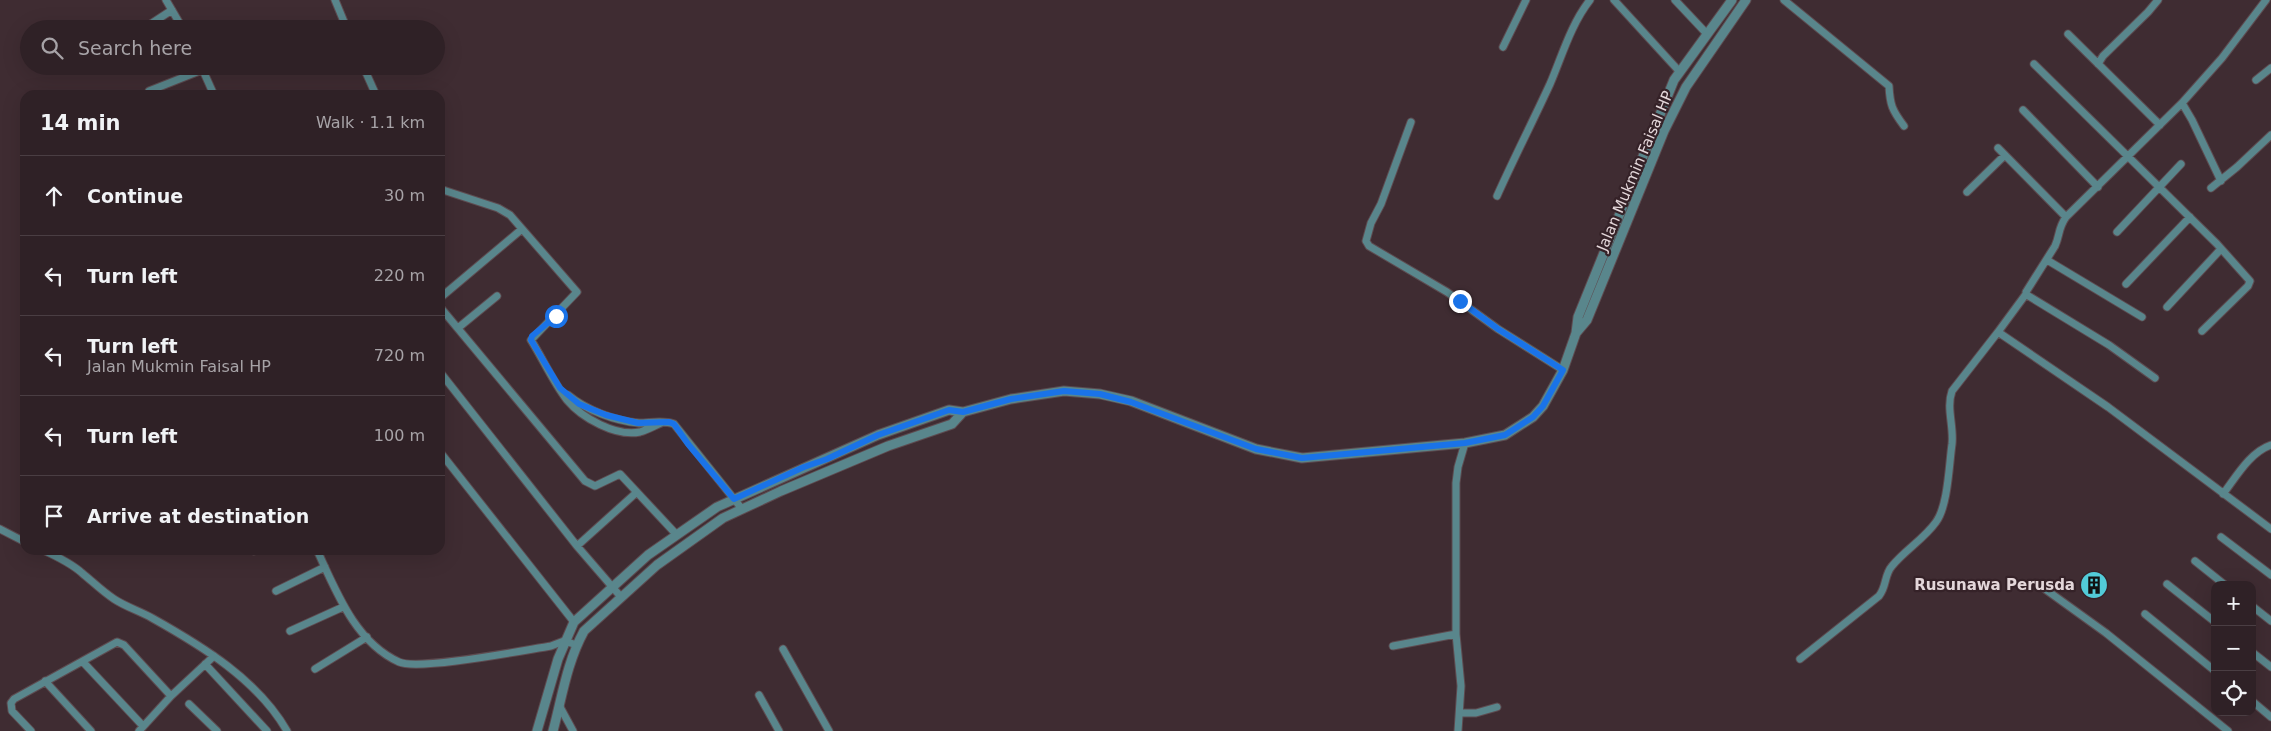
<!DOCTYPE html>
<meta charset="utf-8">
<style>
:root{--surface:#2f2126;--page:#37292e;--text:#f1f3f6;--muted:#a7a3a7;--line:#4a3e43}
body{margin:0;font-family:"DejaVu Sans",sans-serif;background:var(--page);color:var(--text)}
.controls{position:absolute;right:15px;bottom:15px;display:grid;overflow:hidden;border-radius:10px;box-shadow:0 5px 20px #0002}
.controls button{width:45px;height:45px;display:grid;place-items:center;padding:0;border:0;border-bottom:1px solid var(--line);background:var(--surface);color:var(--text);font:25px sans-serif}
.stop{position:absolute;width:15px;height:15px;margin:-11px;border:4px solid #1a73e8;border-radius:50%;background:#fff}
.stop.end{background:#1a73e8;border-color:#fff;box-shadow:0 1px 5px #0008}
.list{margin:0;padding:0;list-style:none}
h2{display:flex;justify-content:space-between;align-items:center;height:65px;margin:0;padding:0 20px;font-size:21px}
h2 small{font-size:16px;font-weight:400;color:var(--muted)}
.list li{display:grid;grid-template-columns:32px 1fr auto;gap:15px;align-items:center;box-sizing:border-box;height:80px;padding:0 20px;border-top:1px solid var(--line)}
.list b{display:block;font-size:19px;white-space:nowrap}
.list p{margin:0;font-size:16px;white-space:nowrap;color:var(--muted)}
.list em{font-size:16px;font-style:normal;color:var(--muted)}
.icon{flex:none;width:28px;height:28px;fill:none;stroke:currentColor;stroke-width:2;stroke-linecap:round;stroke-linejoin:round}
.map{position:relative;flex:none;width:2271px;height:731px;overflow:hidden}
.search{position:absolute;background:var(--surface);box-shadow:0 5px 20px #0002;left:20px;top:20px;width:425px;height:55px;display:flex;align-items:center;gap:12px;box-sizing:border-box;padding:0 18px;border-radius:28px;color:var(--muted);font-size:19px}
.panel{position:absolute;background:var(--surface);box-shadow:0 5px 20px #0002;left:20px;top:90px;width:425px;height:465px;border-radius:15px}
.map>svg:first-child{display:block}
</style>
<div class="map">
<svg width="2271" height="731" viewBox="0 0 2271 731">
<rect width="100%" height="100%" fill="#3f2c32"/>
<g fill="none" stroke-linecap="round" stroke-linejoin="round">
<g stroke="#5d4b50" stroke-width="9">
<path id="minor" d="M166 0 183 29
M335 0 347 29
M1614 0 1679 71
M1675 0 1707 34
M1784 0 1889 86C1890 105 1892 110 1904 126
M143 29 172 10
M2068 34 2160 125
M1503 47 1526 0
M2034 64 2217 244 2250 281 2248 286 2202 331
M2098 64 2103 56 2148 12 2158 0
M201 66 214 95
M363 66 376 95
M94 69 97 66
M2256 80 2271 68
M149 91 202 70
M2182 103 2192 120 2221 181
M2023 110 2098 187
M1411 122 1381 204 1371 223 1366 241 1369 246 1447 292 1498 329 1563 370
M1998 148 2066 217
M2211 188 2237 167 2271 135
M440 189 498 208 510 215 577 292 531 340C543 359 553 382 567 400 582 418 616 437 640 432 647 430 654 426 661 423
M1967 192 2005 155
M1497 196C1514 158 1533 121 1550 84 1562 56 1571 24 1590 0
M2117 232 2181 164
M2047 260 2142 317
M2126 284 2190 217
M2026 294 1998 332 2108 407 2271 529
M440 298 522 229
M440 307 585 481 595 486 620 474 676 534
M2167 307 2221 249
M458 328 497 296
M440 372 577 546 621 597
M2155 378 2109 345 2027 295 2026 292 2055 246C2060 235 2058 228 2066 217L2182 103 2222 58 2266 0
M568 395C586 410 615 421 639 423 650 423 664 420 674 424L742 509
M440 452 574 622
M2223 494C2236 477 2250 452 2271 445
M0 529 25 542
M2221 537 2271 575
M577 546 637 492
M43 550C56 556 71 563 82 573 93 582 103 592 114 599 126 607 140 611 152 618 202 646 258 680 287 731
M317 550C336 591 355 642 399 662 418 671 525 650 551 646L564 641 577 645
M254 551 256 550
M2195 561 2225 585
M2038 584 2106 633 2228 731
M2167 584 2215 622
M276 591 325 567
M2252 606 2271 621
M2145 614 2215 671
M290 631 343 607
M1393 646 1456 634
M783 649 829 731
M2252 652 2271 667
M1800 659 1879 596C1887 586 1884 575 1892 566 1905 550 1924 539 1936 522 1948 506 1949 465 1952 444 1954 426 1946 408 1952 391L1998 332
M83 662 143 726
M205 664 267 731
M315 669 367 637
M45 681 91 731
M759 695 779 731
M2252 701 2271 717
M189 704 217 731
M560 707 573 731
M1460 713H1476L1497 707
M31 731 12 711 11 703 14 699 117 642 124 645 171 696
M139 731 171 696 214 656
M1458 731 1461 686 1456 634V483L1458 467 1465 443"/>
</g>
<g stroke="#5d4b50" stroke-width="11">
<path id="tertiary" d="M1576 333 1587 320 1664 131 1686 87 1746 0
M537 731 558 659 574 622 648 555 717 507 878 435 949 410 963 412 1011 399 1064 391 1100 394 1131 401 1256 449 1302 458 1465 443 1505 435 1533 417 1543 406 1563 370 1576 333 1578 317 1674 80 1732 0
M553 731C562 697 567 662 584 631L657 565 723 518 781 491 888 446 952 424 963 412"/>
</g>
<use href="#minor" stroke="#59868c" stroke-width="7"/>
<use href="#tertiary" stroke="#59868c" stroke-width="9"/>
</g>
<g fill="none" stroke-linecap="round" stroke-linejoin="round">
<path stroke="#1a73e8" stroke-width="6" d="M556 316 532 336 531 340 560 388 579 404 606 415 638 423 669 422 674 424 688 444 734 499 804 467 827 459 878 435 949 410 963 412 1011 399 1064 391 1100 394 1131 402 1256 449 1302 458 1465 443 1505 435 1533 417 1543 406 1563 370 1498 329 1460 301"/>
</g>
<defs>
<g id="building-disc" transform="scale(1.4375)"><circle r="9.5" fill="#52cbd8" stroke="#352228"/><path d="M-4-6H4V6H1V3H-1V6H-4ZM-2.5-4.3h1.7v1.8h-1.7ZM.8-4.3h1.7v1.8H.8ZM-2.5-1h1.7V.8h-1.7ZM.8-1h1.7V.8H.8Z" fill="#111"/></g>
</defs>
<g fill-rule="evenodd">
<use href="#building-disc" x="2094" y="585"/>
</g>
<g text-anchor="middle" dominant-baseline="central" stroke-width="4.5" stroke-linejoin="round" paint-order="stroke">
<g font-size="15" fill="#e4d7da" stroke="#352228">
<text transform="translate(1635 171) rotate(-67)">Jalan Mukmin Faisal HP</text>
</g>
<g font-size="15" font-weight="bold" fill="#e4d7da" stroke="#352228" text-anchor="end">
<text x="2075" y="585">Rusunawa Perusda</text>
</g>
</g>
</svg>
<div class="controls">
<button>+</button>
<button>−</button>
<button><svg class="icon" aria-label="locate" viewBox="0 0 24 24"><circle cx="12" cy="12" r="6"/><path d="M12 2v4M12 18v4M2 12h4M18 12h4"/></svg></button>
</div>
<div class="stop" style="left:556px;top:316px"></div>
<div class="stop end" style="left:1460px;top:301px"></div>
<div class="search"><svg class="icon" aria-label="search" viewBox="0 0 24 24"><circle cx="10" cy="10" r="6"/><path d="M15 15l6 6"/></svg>Search here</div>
<section class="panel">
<h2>14 min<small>Walk · 1.1 km</small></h2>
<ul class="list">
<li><svg class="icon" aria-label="ahead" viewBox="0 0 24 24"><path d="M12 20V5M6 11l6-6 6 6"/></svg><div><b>Continue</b></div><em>30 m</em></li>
<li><svg class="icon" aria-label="left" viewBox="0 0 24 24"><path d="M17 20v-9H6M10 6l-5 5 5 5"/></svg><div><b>Turn left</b></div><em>220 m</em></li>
<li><svg class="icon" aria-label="left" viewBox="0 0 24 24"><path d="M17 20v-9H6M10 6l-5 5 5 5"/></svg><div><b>Turn left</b><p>Jalan Mukmin Faisal HP</p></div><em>720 m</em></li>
<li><svg class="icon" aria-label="left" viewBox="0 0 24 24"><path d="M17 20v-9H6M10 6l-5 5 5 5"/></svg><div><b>Turn left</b></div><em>100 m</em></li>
<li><svg class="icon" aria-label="arrive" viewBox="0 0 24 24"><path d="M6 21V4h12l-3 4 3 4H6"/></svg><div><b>Arrive at destination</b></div></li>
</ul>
</section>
</div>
